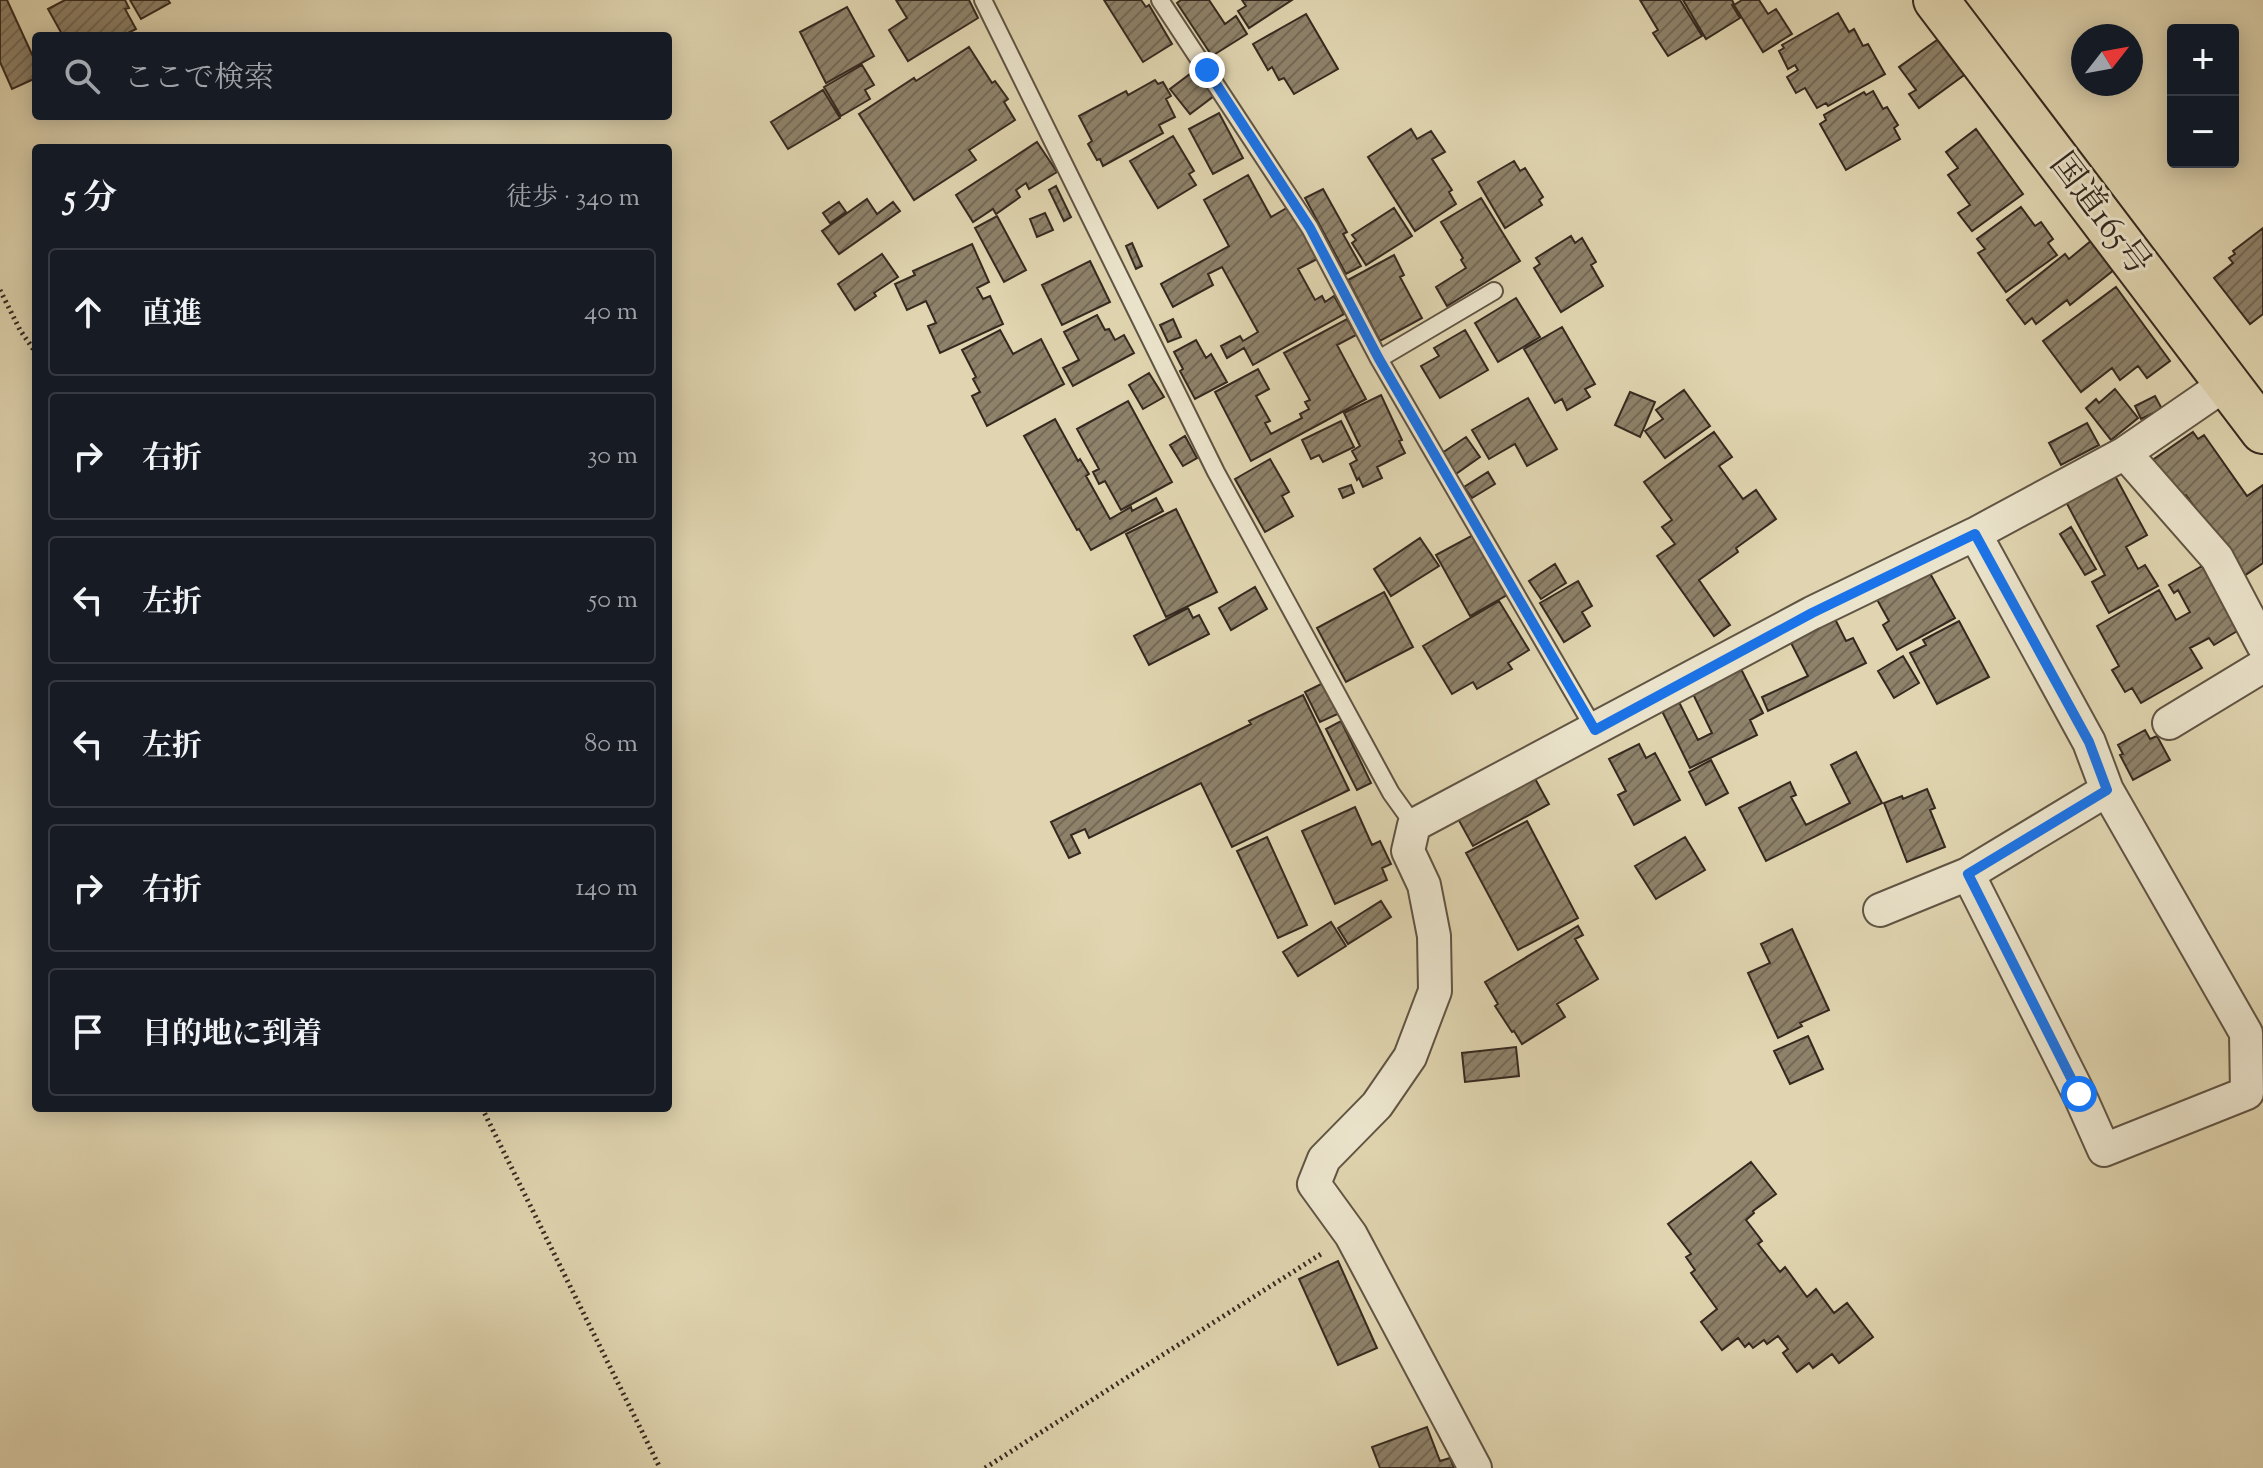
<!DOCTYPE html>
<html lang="ja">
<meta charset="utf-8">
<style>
:root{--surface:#171b24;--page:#20242c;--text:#f1f3f6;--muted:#9ea1a6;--line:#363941}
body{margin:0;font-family:"Sorts Mill Goudy","Noto Serif JP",serif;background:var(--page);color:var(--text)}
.controls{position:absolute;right:24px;top:24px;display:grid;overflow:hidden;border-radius:8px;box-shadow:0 4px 20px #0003}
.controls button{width:72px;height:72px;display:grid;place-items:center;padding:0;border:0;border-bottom:2px solid var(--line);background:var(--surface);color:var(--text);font:40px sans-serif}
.compass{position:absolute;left:2071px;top:24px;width:72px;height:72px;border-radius:50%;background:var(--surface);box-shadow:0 4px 20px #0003;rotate:59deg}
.stop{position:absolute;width:24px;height:24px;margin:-18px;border:6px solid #1a73e8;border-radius:50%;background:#fff}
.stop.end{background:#1a73e8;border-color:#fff;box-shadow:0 2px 8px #0008}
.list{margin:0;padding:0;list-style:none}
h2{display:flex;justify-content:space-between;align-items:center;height:104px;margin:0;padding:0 32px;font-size:34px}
h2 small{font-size:26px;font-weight:400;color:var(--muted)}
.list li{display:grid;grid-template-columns:52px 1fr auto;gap:24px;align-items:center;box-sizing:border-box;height:128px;margin:0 16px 16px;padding:0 16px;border:2px solid var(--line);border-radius:8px}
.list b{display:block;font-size:30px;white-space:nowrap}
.list em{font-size:26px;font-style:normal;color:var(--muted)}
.icon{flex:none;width:44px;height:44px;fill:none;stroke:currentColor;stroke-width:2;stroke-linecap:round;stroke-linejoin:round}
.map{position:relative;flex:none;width:2263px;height:1468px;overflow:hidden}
.search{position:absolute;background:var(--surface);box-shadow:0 4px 20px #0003;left:32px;top:32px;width:640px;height:88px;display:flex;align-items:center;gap:20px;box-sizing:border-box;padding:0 28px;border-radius:8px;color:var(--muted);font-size:30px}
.panel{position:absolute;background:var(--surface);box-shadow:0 4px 20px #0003;left:32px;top:144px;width:640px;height:968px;border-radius:8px}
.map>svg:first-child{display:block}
</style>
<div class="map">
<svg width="2263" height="1468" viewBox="0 0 2263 1468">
<defs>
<pattern id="building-hatch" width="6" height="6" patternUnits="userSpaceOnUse" patternTransform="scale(2)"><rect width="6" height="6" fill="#8e826a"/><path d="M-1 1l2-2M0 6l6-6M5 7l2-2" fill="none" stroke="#756a57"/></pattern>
</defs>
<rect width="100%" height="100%" fill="#e0d5b0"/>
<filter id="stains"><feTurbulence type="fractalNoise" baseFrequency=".0025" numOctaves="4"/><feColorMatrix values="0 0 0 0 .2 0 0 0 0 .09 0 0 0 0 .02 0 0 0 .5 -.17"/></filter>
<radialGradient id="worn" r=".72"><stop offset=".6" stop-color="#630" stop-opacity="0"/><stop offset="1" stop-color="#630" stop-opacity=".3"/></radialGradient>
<path fill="url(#building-hatch)" stroke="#35291f" stroke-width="2" d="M0 0H7L36 63V78L12 89 0 62Z
M65 0H125L129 8 125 9 136 29 122 36H63L48 9Z
M130 0H168L170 3 141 19Z
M896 0H969L978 18 908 61 889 30 907 18Z
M1104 0H1141L1146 7 1149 5 1172 44 1143 62Z
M1181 0H1209L1225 24 1236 16 1247 34 1212 56 1177 3Z
M1242 0H1292L1249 28 1238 11 1246 6Z
M1640 0H1680L1702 36 1668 56 1653 33 1658 30Z
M1683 0H1732L1734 4 1732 5 1740 18 1706 39Z
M1742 0H1759L1768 14 1776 9 1792 34 1763 52 1734 5Z
M847 7 874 56 826 83 800 32Z
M1838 13 1849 32 1854 29 1863 46 1868 44 1885 74 1828 106 1826 103 1817 108 1805 88 1796 93 1787 77 1798 70 1795 65 1788 69 1779 51 1784 48 1782 45Z
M1306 14 1338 69 1294 94 1284 78 1279 80 1272 67 1268 70 1253 44Z
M1947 33 1967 73 1919 108 1909 94 1916 90 1899 67Z
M969 47 992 83 995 81 1008 99 1004 102 1015 120 969 150 976 160 914 200 859 114 914 78 916 81Z
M862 65 874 85 865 90 870 99 841 116 824 87Z
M1198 68 1218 93 1190 114 1170 89Z
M1155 80 1158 84 1163 82 1171 96 1166 99 1175 117 1159 125 1163 133 1103 166 1100 159 1097 160 1088 144 1092 141 1079 116 1126 91 1128 95Z
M823 90 840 118 788 149 771 122Z
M1873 91 1883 109 1887 107 1898 125 1894 128 1900 139 1846 170 1820 124 1826 120 1824 115 1864 92 1866 95Z
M1219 113 1243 158 1213 174 1189 129Z
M1411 129 1417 139 1431 131 1445 152 1432 159 1452 190 1449 192 1456 204 1415 231 1368 157Z
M1976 129 2023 194 1972 231 1958 213 1970 205 1948 175 1958 168 1946 152Z
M1173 136 1194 171 1189 174 1196 185 1158 208 1130 161Z
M1037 142 1057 172 1029 189 1026 183 1016 190 1020 197 996 214 993 209 973 222 956 195Z
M1514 161 1520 171 1525 168 1543 197 1539 200 1542 205 1505 228 1478 182Z
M1248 175 1271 217 1290 206 1319 258 1298 269 1315 300 1322 296 1325 302 1334 296 1344 314 1253 365 1244 348 1227 358 1221 346 1240 336 1243 341 1258 332 1222 267 1208 274 1213 285 1173 307 1161 284 1229 246 1204 200Z
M1056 186 1071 217 1064 221 1049 190Z
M1323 189 1347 232 1343 234 1361 266 1346 274 1305 198Z
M1481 198 1520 261 1447 306 1436 287 1466 268 1461 260 1463 258 1441 222Z
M867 199 877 214 893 202 900 211 839 254 822 231Z
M839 202 846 212 830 223 823 213Z
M2021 207 2035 226 2041 222 2053 239 2048 243 2057 255 2006 292 1978 253 1985 249 1977 239Z
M1394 208 1412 236 1366 265 1352 243 1356 240 1352 235Z
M1045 213 1053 230 1037 237 1030 219Z
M997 216 1026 270 1004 282 975 228Z
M2263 228V314L2250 324 2214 278 2233 263 2229 258 2235 254 2233 251Z
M1571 236 1575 243 1582 238 1596 262 1591 265 1603 286 1561 312 1534 268 1540 264 1536 258Z
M2092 240 2115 269 2070 305 2067 300 2036 324 2032 318 2025 324 2007 300 2065 254 2069 259Z
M1132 243 1142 266 1136 269 1126 246Z
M972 244 989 282 977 288 983 299 990 296 1003 324 940 353 928 326 936 323 926 301 907 310 895 284 915 275 913 271Z
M882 254 898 277 874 293 876 296 855 310 838 284Z
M1394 255 1404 275 1400 277 1422 318 1380 341 1348 280Z
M1090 261 1110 302 1062 325 1042 285Z
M2116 287 2170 361 2147 378 2138 366 2120 380 2112 368 2081 392 2043 341Z
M1516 298 1540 337 1498 362 1475 323Z
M1097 315 1105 330 1109 329 1115 340 1124 335 1134 353 1073 386 1063 368 1079 360 1064 332Z
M1173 319 1181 337 1168 342 1160 325Z
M1347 319 1356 335 1337 345 1366 399 1251 461 1215 392 1258 369 1269 389 1256 396 1270 421 1265 423 1271 434 1302 418 1300 414 1309 409 1305 402 1310 400 1284 353Z
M1562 327 1595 384 1585 389 1590 397 1567 410 1562 399 1555 403 1524 349Z
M1000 330 1013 354 1041 339 1064 384 987 426 972 396 980 392 973 379 976 377 962 350Z
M1465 330 1488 370 1440 398 1421 366 1439 356 1434 348Z
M1196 340 1206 358 1211 354 1227 382 1195 399 1180 371 1183 369 1174 352Z
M1149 373 1164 397 1143 409 1129 385Z
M2115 389 2138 418 2111 440 2086 408 2096 399 2099 403Z
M1684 390 1710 426 1665 458 1645 431 1663 419 1656 410Z
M1630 392 1655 402 1640 437 1615 425Z
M1381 395 1402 440 1399 441 1405 453 1377 467 1382 478 1363 487 1359 478 1357 480 1350 464 1357 460 1352 451 1360 446 1344 413Z
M2155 396 2162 409 2141 419 2135 406Z
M1528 398 1557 449 1527 466 1515 444 1489 459 1472 430Z
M1128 401 1172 482 1121 510 1105 481 1099 484 1093 472 1099 469 1077 429Z
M1055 419 1078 461 1080 459 1089 474 1086 476 1110 519 1131 507 1132 511 1156 498 1163 511 1091 550 1079 529 1077 530 1024 436Z
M1341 421 1354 447 1323 462 1319 455 1311 459 1302 440Z
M2087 423 2099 445 2061 465 2049 443Z
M1714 432 1732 457 1719 466 1743 499 1756 490 1776 519 1736 548 1738 552 1699 580 1730 625 1714 636 1657 556 1675 544 1662 527 1672 520 1644 482Z
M2193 432 2198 439 2204 435 2247 496 2263 485V563L2244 576 2186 495 2178 500 2151 461Z
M1185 436 1197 458 1183 466 1170 445Z
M1466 437 1480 457 1453 476 1439 455Z
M1270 459 1289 492 1282 496 1293 516 1265 532 1235 479Z
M1488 472 1495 484 1472 498 1464 487Z
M2114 474 2147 535 2126 547 2138 569 2145 565 2158 586 2109 613 2092 582 2105 575 2065 500Z
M1351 485 1354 493 1343 498 1339 489Z
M1176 509 1217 592 1166 617 1126 534Z
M2071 527 2096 569 2085 575 2060 534Z
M1473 535 1507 595 1470 616 1436 555Z
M1420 538 1439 566 1391 596 1374 569Z
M1555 564 1566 583 1541 599 1529 581Z
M2202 566 2239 630 2214 645 2209 638 2190 648 2202 668 2141 703 2132 688 2125 692 2112 670 2119 666 2097 626 2159 590 2176 620 2190 612 2178 590 2174 593 2169 585Z
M1927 568 1955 618 1897 650 1883 625 1889 621 1875 596Z
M1578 581 1592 606 1582 612 1590 626 1564 642 1540 603Z
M1255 587 1267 609 1231 630 1219 608Z
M1384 592 1413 647 1346 682 1317 628Z
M1499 601 1529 650 1508 663 1512 669 1477 689 1473 682 1452 694 1423 646Z
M1188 608 1193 618 1199 615 1209 634 1149 665 1134 636Z
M1835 619 1846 641 1853 638 1866 663 1768 711 1762 697 1808 676 1790 641Z
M1959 621 1989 677 1937 704 1910 653 1926 645 1923 640Z
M1903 656 1919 683 1894 698 1878 671Z
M1741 669 1763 713 1750 720 1757 735 1690 768 1660 707 1677 698 1698 740 1712 733 1693 694Z
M1327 681 1342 712 1320 722 1305 692Z
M1303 695 1349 790 1232 847 1201 783 1089 838 1085 829 1071 835 1080 853 1069 858 1051 822 1251 724 1249 721Z
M1341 721 1371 783 1357 790 1326 729Z
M2145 730 2150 739 2157 736 2170 760 2133 780 2120 755 2123 754 2118 745Z
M1639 744 1646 758 1655 753 1680 800 1634 825 1618 795 1626 791 1609 759Z
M1856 752 1882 803 1766 861 1739 808 1790 782 1796 795 1791 797 1806 825 1850 803 1831 765Z
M1711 760 1728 793 1706 805 1689 772Z
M1533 775 1549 804 1473 846 1457 817Z
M1927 789 1935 808 1930 810 1945 847 1907 862 1884 803 1902 796 1903 799Z
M1355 807 1372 845 1380 841 1391 864 1382 868 1387 880 1335 904 1302 831Z
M1527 821 1578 918 1518 950 1466 853Z
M1267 837 1307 925 1278 938 1237 851Z
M1685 837 1705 870 1656 899 1635 866Z
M1381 901 1391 917 1348 944 1338 928Z
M1331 922 1346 946 1298 976 1283 952Z
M1578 926 1583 935 1575 939 1598 979 1557 1004 1565 1017 1522 1044 1514 1031 1512 1032 1495 1006 1498 1004 1485 982Z
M1792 929 1829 1010 1800 1023 1802 1026 1778 1038 1748 973 1770 963 1761 944Z
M1808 1036 1823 1069 1790 1084 1774 1051Z
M1516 1047 1519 1076 1465 1082 1462 1053Z
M1751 1162 1776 1194 1753 1211 1754 1213 1746 1220 1762 1241 1758 1244 1780 1272 1785 1267 1807 1297 1816 1289 1834 1313 1847 1303 1873 1337 1839 1363 1832 1354 1813 1368 1809 1363 1797 1372 1783 1353 1788 1349 1778 1336 1767 1344 1764 1340 1753 1348 1749 1343 1745 1347 1738 1338 1722 1350 1701 1322 1717 1309 1691 1273 1695 1270 1686 1257 1691 1254 1668 1224Z
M1338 1261 1377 1348 1338 1365 1299 1279Z
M1427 1427 1440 1461 1450 1458 1454 1468H1380L1372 1447Z"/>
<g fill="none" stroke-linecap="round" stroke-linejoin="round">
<g stroke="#605443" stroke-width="20">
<path id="lane" d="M983 0 1216 472 1391 793 1414 825
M1160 0 1310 228 1379 359 1595 730
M1379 359 1494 291"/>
</g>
<g stroke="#605443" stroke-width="36">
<path id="street" d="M2125 453 2217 558 2263 645
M2169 723 2263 666
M1968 874 2079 1094 2104 1150 2247 1093 2246 1033 2107 790 2089 742 1975 534
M1880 910 1968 874 2107 790
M1475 1468 1351 1235 1314 1184 1324 1159 1377 1105 1410 1057 1435 991 1434 936 1424 885 1408 851 1414 825 1812 613 1975 534 2125 453 2227 383"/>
</g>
<g stroke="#35291f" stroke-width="48">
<path id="highway" d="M1936 0 2263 431"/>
</g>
<path stroke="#35291f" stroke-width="5" stroke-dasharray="2 4" stroke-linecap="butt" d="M0 290 20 330 36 353
M482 1108 660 1468
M985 1468 1321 1254"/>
<use href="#lane" stroke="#ebe4cc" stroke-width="16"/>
<use href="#street" stroke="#ebe4cc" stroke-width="32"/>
<use href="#highway" stroke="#e0d5b0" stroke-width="44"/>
</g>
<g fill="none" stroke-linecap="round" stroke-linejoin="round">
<path stroke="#1a73e8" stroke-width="10" d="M1207 70 1310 228 1379 359 1595 730 1812 613 1975 534 2089 742 2107 790 1968 874 2079 1094"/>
</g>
<g text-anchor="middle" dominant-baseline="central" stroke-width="6" stroke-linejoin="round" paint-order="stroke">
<g font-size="34" fill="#35291f" stroke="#ebe4cc">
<text transform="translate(2099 215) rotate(53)">国道165号</text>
</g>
</g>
<rect width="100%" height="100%" filter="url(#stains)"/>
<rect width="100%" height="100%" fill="url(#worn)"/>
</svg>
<div class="controls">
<button>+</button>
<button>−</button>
</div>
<svg class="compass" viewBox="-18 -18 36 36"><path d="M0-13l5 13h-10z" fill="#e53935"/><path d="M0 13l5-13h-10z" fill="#9ea1a6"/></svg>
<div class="stop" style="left:2079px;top:1094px"></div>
<div class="stop end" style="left:1207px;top:70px"></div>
<div class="search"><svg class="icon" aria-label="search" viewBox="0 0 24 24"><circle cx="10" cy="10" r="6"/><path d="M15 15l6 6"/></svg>ここで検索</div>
<section class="panel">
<h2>5 分<small>徒歩 · 340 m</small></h2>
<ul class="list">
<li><svg class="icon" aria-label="ahead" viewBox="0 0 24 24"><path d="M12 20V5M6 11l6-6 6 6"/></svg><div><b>直進</b></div><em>40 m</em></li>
<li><svg class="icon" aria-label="right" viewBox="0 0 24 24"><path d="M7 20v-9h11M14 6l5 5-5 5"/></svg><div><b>右折</b></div><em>30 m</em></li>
<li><svg class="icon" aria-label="left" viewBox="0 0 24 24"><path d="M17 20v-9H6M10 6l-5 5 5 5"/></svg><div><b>左折</b></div><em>50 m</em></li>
<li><svg class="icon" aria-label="left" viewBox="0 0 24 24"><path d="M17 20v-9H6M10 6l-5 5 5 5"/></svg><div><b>左折</b></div><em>80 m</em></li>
<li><svg class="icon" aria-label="right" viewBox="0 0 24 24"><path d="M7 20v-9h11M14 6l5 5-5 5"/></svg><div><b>右折</b></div><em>140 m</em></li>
<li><svg class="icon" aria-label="arrive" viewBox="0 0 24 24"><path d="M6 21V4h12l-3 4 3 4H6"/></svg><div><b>目的地に到着</b></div></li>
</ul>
</section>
</div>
